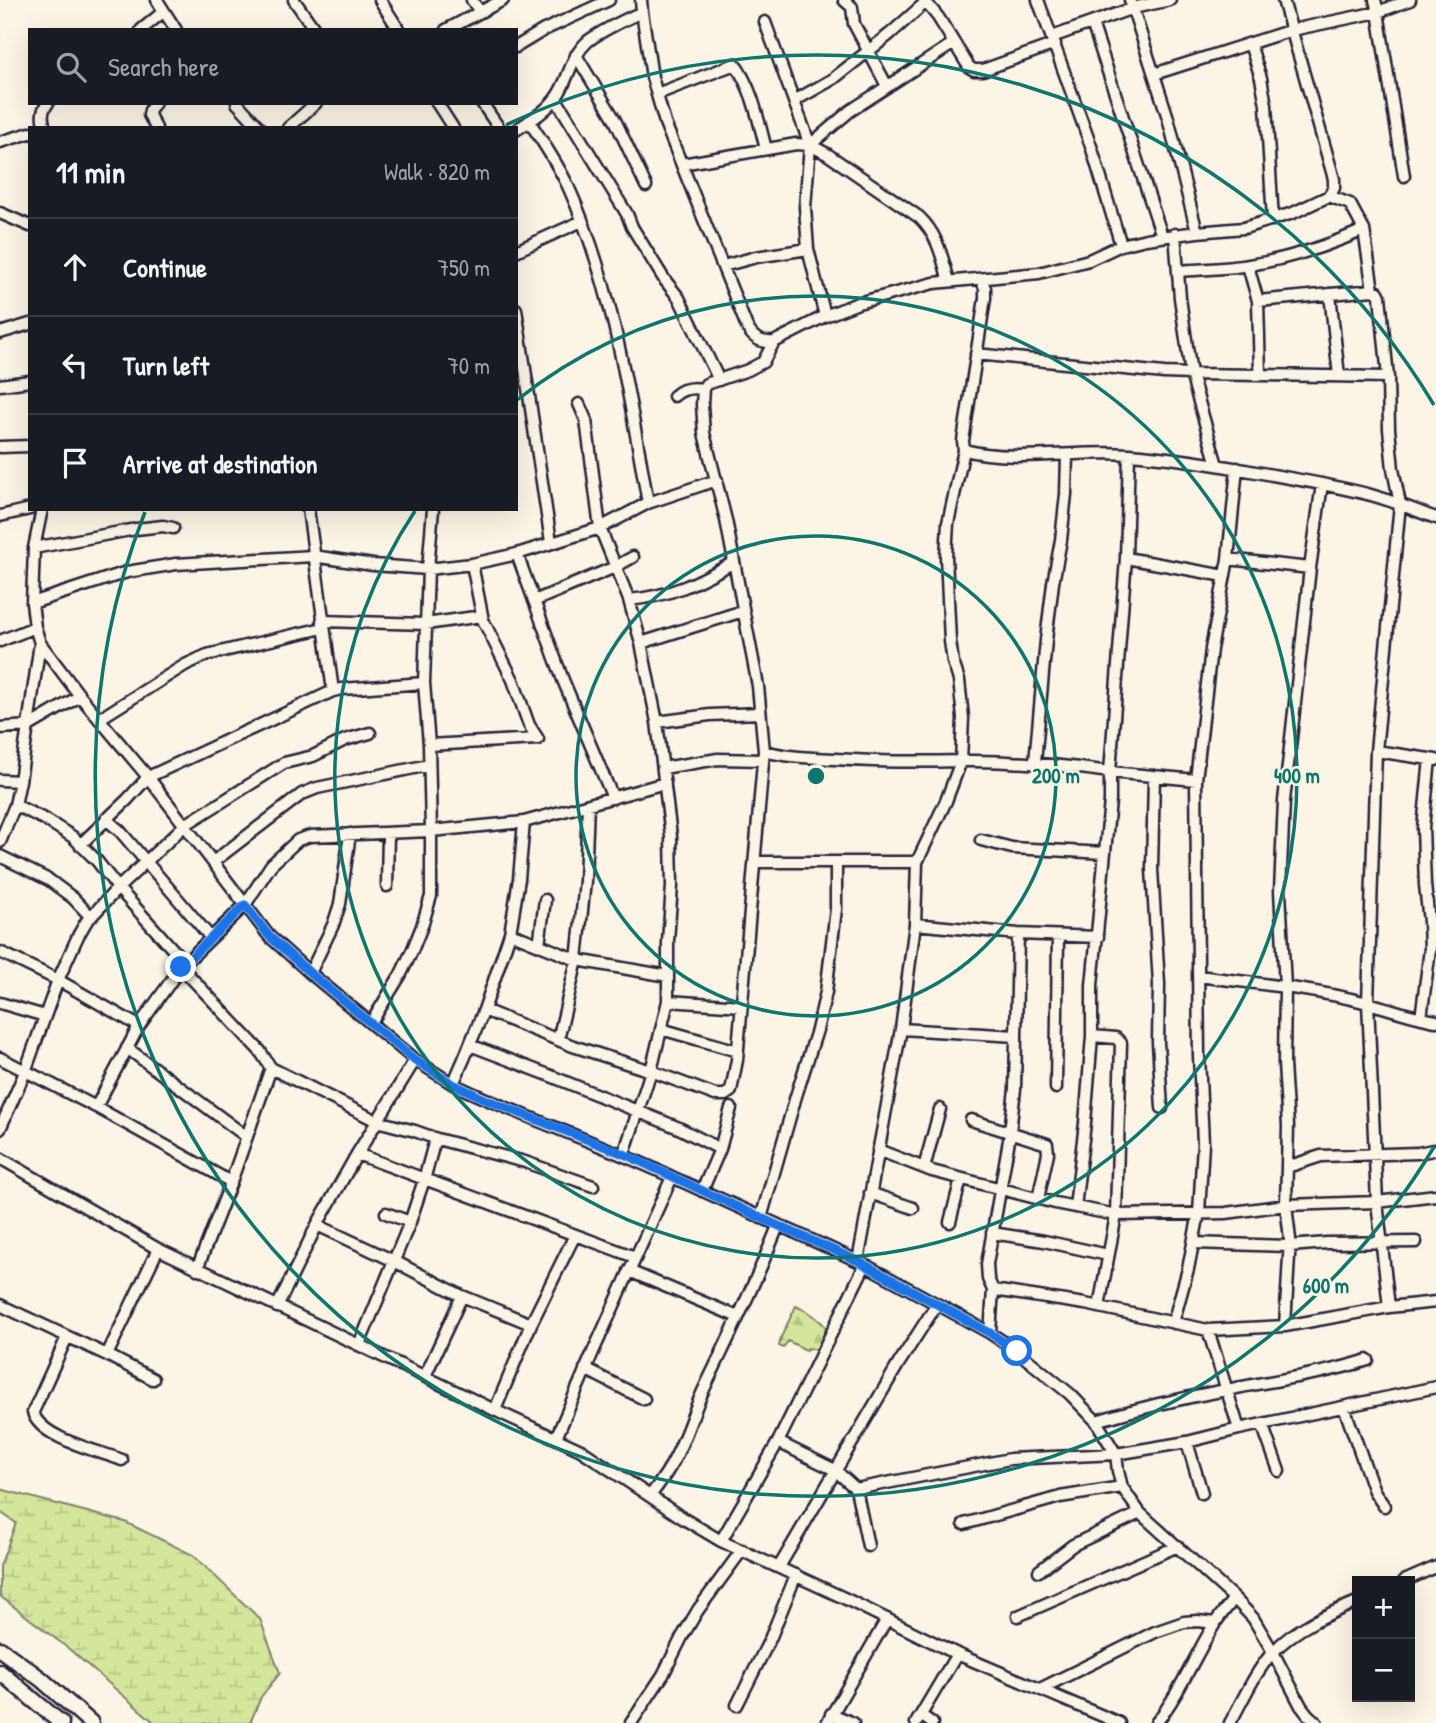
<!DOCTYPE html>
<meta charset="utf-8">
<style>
:root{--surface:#171b24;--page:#242831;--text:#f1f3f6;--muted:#9ea1a6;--line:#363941}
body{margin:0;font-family:"Patrick Hand",sans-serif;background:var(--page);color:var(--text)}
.controls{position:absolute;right:21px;bottom:21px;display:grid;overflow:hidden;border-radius:0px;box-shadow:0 7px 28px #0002}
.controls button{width:63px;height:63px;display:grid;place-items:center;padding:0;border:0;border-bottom:2px solid var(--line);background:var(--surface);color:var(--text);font:35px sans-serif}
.stop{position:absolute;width:21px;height:21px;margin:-16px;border:5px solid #1a73e8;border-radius:50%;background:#fff}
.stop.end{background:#1a73e8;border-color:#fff;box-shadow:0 2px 7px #0008}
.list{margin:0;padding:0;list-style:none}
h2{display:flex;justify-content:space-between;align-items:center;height:91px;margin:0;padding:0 28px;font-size:30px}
h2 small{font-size:23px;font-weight:400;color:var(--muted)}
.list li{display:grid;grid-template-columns:46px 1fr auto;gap:21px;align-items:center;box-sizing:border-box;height:98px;padding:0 28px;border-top:2px solid var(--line)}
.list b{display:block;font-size:26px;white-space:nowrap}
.list em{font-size:23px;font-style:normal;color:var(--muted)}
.icon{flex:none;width:38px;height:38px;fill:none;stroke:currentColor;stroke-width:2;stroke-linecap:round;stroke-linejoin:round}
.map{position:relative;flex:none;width:1436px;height:1723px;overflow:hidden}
.search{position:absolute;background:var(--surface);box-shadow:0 7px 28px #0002;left:28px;top:28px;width:490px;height:77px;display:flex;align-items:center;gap:18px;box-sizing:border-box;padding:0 24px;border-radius:0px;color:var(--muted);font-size:26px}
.panel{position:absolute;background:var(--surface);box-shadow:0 7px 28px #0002;left:28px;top:126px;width:490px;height:385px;border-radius:0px}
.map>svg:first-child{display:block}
</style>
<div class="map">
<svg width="1436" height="1723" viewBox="0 0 1436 1723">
<defs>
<pattern id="forest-firs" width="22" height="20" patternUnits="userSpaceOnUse" patternTransform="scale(1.75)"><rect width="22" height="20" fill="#d4e69b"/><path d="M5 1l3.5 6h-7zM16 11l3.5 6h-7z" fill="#b6c586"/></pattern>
<pattern id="wetland-marsh" width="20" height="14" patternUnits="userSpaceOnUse" patternTransform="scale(1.75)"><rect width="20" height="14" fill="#d4e69b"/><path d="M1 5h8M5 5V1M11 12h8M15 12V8" fill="none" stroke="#b6c586"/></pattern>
</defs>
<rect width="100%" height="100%" fill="#fcf5e5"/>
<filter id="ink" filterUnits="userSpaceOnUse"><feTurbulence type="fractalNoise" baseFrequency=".0143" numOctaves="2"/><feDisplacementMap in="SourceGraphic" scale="14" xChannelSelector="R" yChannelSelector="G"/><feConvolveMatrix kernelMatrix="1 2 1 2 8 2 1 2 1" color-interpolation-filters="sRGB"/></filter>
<g filter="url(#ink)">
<path fill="url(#forest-firs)" stroke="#7b846b" stroke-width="2" d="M796 1306C808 1311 820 1319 828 1330L820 1350 808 1348 806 1350 788 1341 783 1348 779 1346 781 1337Z"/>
<path fill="url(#wetland-marsh)" stroke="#7b846b" stroke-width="2" d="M0 1489 125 1522 193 1555 260 1619 280 1673 261 1697 250 1723H155L69 1649 0 1596V1566L16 1523 0 1512Z"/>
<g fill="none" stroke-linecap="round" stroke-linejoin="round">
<g stroke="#22223b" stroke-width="15">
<path id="minor" d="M157 0 176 30
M294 0 315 30
M380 0 399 30
M472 0 480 12
M641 0 642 12 652 77 665 123 747 327C753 339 761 343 774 342L825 316 858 303 934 283 1039 273 1089 260 1121 245 1146 239 1197 232 1244 228 1293 213 1329 196 1334 188V179L1283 0
M844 0 852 7 854 24 887 86
M924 0 938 17 969 67 974 70H983L1055 44
M1038 0 1092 149 1121 245
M1130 0 1168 118 1197 232
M1375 0 1378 12 1404 176
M765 22 810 145 805 207 808 249 825 316
M1092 23 1162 236
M141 30 163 12
M446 30 503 0
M1052 37 1133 8 1170 0
M1250 44 1261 78 1266 105 1273 220
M516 47 544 30 609 0
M576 55 614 118 646 186
M1154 74 1292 30 1378 12 1410 0
M657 94 735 64C753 90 758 119 766 149
M556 99 627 214 632 227 664 279 679 298 719 380
M794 101 833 79 890 34 926 2
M155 103 150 110 149 115 156 128
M237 103 260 128
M437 103 453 128
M482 103 499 128
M529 121C543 142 557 163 568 186 613 285 629 396 648 503L717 480
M45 128C42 118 41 111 48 103
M288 128 316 103
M516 130C530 121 545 112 555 99 569 82 569 58 588 41 604 29 624 20 642 12
M0 142 30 133
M810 145 850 111 954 43
M682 164 796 144 810 145 827 154 919 217C938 235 942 257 949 281
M1329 196 1350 204 1364 230 1373 290
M0 213 30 226
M516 251 582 221
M723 266 756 257 808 249
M1248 266 1258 301 1260 375
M1178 271C1202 269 1226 269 1249 265 1289 259 1327 246 1364 230
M1330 294 1339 376
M1258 301 1373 290 1378 292 1380 296 1388 377 1389 429 1393 469 1400 504 1376 751 1436 760
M516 309 551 542
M0 333 30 324
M976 354 1164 373 1191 374 1180 298 1175 234
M0 385 30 381
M674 396C682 388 692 387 703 389
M579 404 586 420 600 528 629 600 641 643 657 722 671 836 672 886 668 941V1001L651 1071 624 1154
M0 447 30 446
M964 450C1018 463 1074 450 1129 454 1172 457 1213 464 1256 472 1294 479 1333 485 1371 495 1393 501 1414 510 1436 518
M1129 454 1126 558 1110 772 1196 780
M1217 465 1191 374 1388 377
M1322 484 1310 568 1284 801 1280 891 1285 987 1284 1064 1288 1126 1286 1205 1377 1202 1436 1195
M42 509 34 548 32 603 35 627 40 643 80 696 148 777 269 936 310 973 415 1060 453 1084
M308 509 333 691
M0 516 30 509
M34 548 136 529 163 526 173 528
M517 554 563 680 613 798
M1126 558 1225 576
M1228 559 1310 568
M472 564 483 620 513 680 529 725 538 739
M629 600C671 596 697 583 734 562
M534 601 615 567 633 557
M32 603 127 572 176 564 313 556 373 565 428 569 472 564 517 554 600 528 648 503
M322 621 426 624 482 616
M0 641 35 627
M641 643 743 611
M99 719 185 665 207 655 323 628
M657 722 710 715 760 713
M0 728 29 726 80 696
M429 745 538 739
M764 751C787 757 811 758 835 759 877 762 919 762 961 761L963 718 959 680 953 662 950 641 946 556 948 523 964 450 963 441 985 298V288L981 279
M1376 751 1368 1003 1377 1202 1389 1307
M1035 762 1046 640 1053 583 1061 540 1066 494 1067 455
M663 768 718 759 763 760
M1154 776 1152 869 1159 984 1158 1042 1162 1108
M0 780 20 781
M15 805 46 820 73 837 97 861 118 888 185 963
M106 819 120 831 211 938
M981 840 1012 848 1105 853
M0 842 15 805 20 781 40 643
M80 845 127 800 148 777 333 691 342 689 424 683
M0 856 49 880 73 898 91 917
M213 862 302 794 317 788 429 765
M755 862H917
M387 886 388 833
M915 924 1018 934 1098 937
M510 933 577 960 668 976
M539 945 545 900
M0 952 58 980 139 1026
M181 967 260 1051 271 1068 377 1121 415 1131 437 1139 525 1162 593 1186
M310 973 333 925 340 904 350 834
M1198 976C1255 983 1313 989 1368 1003 1391 1009 1413 1017 1436 1021
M668 1001 742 1006
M0 1003 45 1016
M484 1010 510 933 519 879 524 822
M1421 1018 1430 949 1429 922 1425 885 1423 828 1430 759
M371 1023 401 974 412 951 422 926 431 896V831L429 745 424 683 428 569 433 509
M661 1029 738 1051
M901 1029 1016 1036
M558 1040 577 960 585 881 588 805
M470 1045 546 1074 679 1128 720 1149
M127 1048 247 1137
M0 1058 96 1107 231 1182
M1056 1088 1058 936
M96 1107 139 1026 181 967 245 905 271 865 298 840 310 836 431 831 524 822 665 783
M971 1120 1047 1144 1048 1153 1038 1199
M0 1129 25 1072 58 980 78 936 86 922 118 888 185 825 284 763 313 756 345 740 370 733
M878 1150 932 1171 1055 1203 1116 1215 1099 1307
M357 1154 635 1257
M0 1158 158 1249
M1287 1167 1321 1156 1418 1153 1433 1150
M924 1168 940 1109
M672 1177 858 1261 937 1304
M702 1191 720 1149 731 1108
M870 1193 913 1208
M1075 1207 1085 1123 1092 1036
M386 1213 410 1222
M761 1218 796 1096 817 1030 826 992 836 909V862
M950 1222 961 1179
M317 1225 357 1154 415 1060
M992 1233 1044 1241 1108 1255
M1193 1243 1290 1246 1327 1243 1416 1242
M858 1261 901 1029 915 924 917 862 946 801 961 761C1011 760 1060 765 1110 772V801L1092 985V1036L1116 1038 1121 1043 1116 1215 1226 1213 1286 1205 1290 1239 1285 1326 1389 1307 1436 1302
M197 1269 231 1182 271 1068
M629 1271 738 1317
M993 1290 1085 1304 1208 1330 1285 1326
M0 1305 107 1355 158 1249 505 1415 581 1450 684 1519 721 1541 844 1598 957 1654 1119 1723
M277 1307 317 1225 394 1261 462 1296 531 1324
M1173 1323 1188 1269 1199 1213 1203 1143 1199 1056 1196 780 1211 649 1228 559 1237 468
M1208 1330 1239 1429
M990 1333 993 1290 988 1279 987 1264 1009 1140 1015 1089 1018 934
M67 1337 33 1412C39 1438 99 1451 122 1460
M359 1345 410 1222 424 1180 433 1147 437 1139
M107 1355 153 1379
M585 1369 644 1399
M425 1376 462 1296
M1344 1407 1374 1491 1384 1506
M495 1410 531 1324 575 1235
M1096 1421C1139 1408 1182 1398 1226 1390 1274 1380 1321 1375 1368 1360
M1262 1424 1279 1471
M556 1438 593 1352 672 1177C600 1143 524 1118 453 1084L464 1059 484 1010 573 1046 651 1071 715 1095H725L731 1091 737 1060 764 751 758 686 726 520 704 433 702 405 703 389 706 384 748 370 763 362 774 342
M778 1442 835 1470 856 1489 868 1546
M1187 1442 1202 1493
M856 1489 1010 1459 1116 1454 1118 1471 1122 1487 1140 1513 1234 1598 1253 1618 1273 1652 1301 1706 1308 1715 1317 1723
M650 1496C660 1483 669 1471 676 1456 687 1434 694 1409 705 1387 731 1334 756 1281 778 1226
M964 1524 1060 1497 1122 1487
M721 1541 778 1442 865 1265
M779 1567 899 1363 937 1304 990 1333 1017 1351 1070 1394 1096 1421 1116 1454 1187 1442 1239 1429 1436 1387
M1039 1571 1073 1545 1140 1513
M1404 1581 1436 1567
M1018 1616 1178 1546
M1040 1689 1155 1632 1184 1622 1198 1621 1215 1623
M737 1705 770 1639 796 1575
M831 1714 853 1723
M922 1716 932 1723
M631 1723 663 1675 682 1637 698 1610 742 1550
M827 1723 887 1619
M916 1723 957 1654
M1156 1723C1180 1693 1194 1657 1214 1625 1220 1615 1228 1607 1234 1598
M1230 1723C1243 1700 1255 1672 1273 1652 1295 1628 1328 1614 1357 1602"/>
</g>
<g stroke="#22223b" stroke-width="19">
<path id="highway" d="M0 1649 41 1679 91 1723
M0 1672 61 1723"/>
</g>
<use href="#minor" stroke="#fcf5e5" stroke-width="10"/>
<use href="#highway" stroke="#fcf5e5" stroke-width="14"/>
</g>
</g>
<g fill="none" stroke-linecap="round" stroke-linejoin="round" filter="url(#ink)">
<path stroke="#1a73e8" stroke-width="9" d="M181 967 245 905 269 936 310 973 415 1060 453 1084 487 1100 624 1154 761 1218 858 1261 990 1333 1017 1351"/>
</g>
<g fill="none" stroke="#0f766e" stroke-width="3.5">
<circle cx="816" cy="776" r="240"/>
<path d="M517 400A481 481 0 1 1 415 511"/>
<path d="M1434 1147A721 721 0 0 1 145 512M506 125A721 721 0 0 1 1434 405"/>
</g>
<circle cx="816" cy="776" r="10" fill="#0f766e" stroke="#fcf5e5" stroke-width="3.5"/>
<g font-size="21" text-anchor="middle" font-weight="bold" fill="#0f766e" stroke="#fcf5e5" stroke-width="5" stroke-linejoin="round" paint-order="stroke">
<text x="1056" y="783">200 m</text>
<text x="1297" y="783">400 m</text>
<text x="1326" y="1293">600 m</text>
</g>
</svg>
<div class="controls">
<button>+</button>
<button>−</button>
</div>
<div class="stop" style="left:1017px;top:1351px"></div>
<div class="stop end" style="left:181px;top:967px"></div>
<div class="search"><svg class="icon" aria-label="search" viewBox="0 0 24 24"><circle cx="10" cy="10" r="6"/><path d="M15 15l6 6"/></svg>Search here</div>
<section class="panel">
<h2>11 min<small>Walk · 820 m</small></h2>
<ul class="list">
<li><svg class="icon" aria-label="ahead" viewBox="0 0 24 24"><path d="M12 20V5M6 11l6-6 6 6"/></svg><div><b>Continue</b></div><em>750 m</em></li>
<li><svg class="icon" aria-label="left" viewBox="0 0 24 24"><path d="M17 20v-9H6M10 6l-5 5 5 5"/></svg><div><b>Turn left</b></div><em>70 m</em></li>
<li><svg class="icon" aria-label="arrive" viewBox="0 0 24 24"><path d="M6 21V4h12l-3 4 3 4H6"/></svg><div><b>Arrive at destination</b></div></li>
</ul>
</section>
</div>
